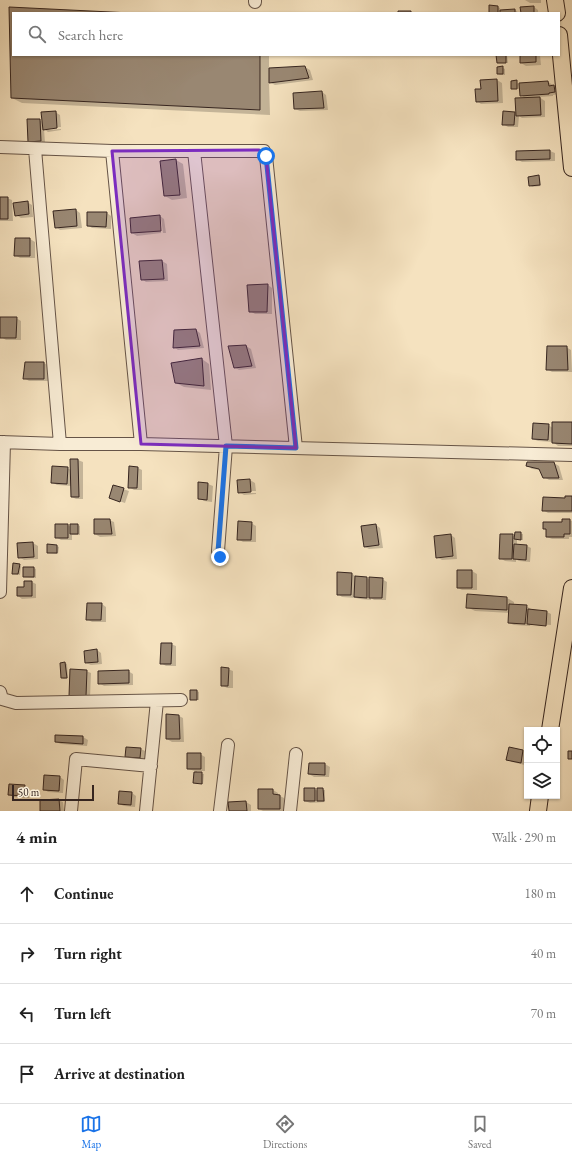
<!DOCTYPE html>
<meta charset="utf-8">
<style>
:root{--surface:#fff;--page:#f6f6f6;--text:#222;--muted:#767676;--line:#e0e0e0;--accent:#1a73e8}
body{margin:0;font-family:"EB Garamond",serif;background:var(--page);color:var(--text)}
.controls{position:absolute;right:12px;bottom:12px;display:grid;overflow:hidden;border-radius:0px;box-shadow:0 1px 3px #0004}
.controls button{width:36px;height:36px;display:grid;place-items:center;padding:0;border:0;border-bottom:1px solid var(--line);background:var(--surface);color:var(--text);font:20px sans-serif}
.scale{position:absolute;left:12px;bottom:10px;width:82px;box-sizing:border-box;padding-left:4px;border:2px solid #36251f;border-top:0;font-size:11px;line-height:14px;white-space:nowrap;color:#36251f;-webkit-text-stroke:3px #f8ecd5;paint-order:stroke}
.stop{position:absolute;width:12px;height:12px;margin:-9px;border:3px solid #1a73e8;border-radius:50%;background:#fff}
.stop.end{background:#1a73e8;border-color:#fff;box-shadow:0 1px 4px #0008}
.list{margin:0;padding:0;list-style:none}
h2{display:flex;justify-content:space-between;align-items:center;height:52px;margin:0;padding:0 16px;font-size:17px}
h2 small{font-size:13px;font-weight:400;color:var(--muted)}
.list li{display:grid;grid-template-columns:26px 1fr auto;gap:12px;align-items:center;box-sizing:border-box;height:60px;padding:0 16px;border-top:1px solid var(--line)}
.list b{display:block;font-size:15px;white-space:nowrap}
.list em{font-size:13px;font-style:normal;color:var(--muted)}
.icon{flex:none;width:22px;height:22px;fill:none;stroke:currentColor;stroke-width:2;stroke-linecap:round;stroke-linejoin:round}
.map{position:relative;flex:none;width:572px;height:811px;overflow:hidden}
.search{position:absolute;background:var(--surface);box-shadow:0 1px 3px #0004;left:12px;right:12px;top:12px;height:44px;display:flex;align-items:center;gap:10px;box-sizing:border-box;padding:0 14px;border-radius:0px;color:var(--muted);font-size:15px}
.sheet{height:292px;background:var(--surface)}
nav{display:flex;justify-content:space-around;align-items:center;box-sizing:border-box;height:56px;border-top:1px solid var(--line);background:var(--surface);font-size:11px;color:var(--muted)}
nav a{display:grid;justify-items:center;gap:2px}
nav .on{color:var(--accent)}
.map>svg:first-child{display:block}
</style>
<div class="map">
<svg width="572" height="811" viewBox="0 0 572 811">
<rect width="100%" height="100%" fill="#f5e2bf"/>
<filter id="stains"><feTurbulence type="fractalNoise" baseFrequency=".005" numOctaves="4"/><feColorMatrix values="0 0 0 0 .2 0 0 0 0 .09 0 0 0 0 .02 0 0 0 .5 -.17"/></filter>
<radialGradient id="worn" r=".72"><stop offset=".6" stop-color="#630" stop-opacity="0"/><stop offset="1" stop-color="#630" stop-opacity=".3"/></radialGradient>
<path fill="#0003" d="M525 0H541V3H530Z
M490 6 498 7 500 8V11L515 10 519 13H490Z
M534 7 538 10V13H522Z
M10 8 111 13H13V55H269V69L305 67 310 70 313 80 275 85 269 82 270 115 22 103 12 98Z
M497 55H507L508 63 498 62Z
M521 55H540L541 65 526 66 521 63Z
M503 68 505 69V75H500L498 74Z
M497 80 502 83 503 103 481 104 477 101 482 90Z
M516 81 518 84 548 82 553 85V86L559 89V94L553 95V96L539 97 545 101V117L522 118 519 116 518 127H508L503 124 514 113 517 114 526 99 521 95 520 89 512 88Z
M322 92 326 95 328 110 300 111 295 109Z
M55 112 60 115 61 127 47 128V130L61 129V130L48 132 44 129 45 143 34 144 29 142 39 120 43 122Z
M550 151 555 153V161L522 162 517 159Z
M176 160 183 164 187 198 172 200 165 196Z
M538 176 540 178 541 186 532 187 530 185Z
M0 198H7L12 200 13 221H0Z
M27 202 32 205 33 217 21 218 16 215Z
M76 210 80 213 82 228 60 230 56 227Z
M107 213 111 216V229L92 228 88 225Z
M160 216 164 219 166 233H163L161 218H159L161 233 137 236 132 233Z
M16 239H30L35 242V258H20L15 255Z
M162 261 167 264 168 281 146 282 142 279Z
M268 285 272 288V314H255L250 311Z
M16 318 21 321V340H6L1 337Z
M196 330 200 333 204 348 178 350 174 347Z
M246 346 251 349 256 368 239 370 234 367Z
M566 347 571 350 572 372H552L547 369Z
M202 359 209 364 211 390 184 387 176 383Z
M26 363H44L49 366 48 381H29L24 378Z
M572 423V446H558L553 442 538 441 533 439 548 425 553 428Z
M71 460H78L83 462V499H76L72 497V486L57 485 52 482 67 468 71 470Z
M554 463 559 466 563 480H549L544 477 541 470 532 469 528 466Z
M138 468 142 470V490H134L129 487Z
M250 480 255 483 256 491H243V493H256V494L244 495 239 492V481Z
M199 483 208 484 213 486 212 502 204 501 199 498Z
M114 486 129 491 125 503 110 498Z
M572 497V513H548L543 510Z
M109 520 114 522 116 536 100 537 95 534Z
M569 520 572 521V537H569V539H552L547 537V530L544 529 563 523Z
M251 523 256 526V542H243L238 539Z
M68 525 71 527 78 525 80 526V535H72V540H61L56 537Z
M376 525 380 528 383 548 369 549 365 547Z
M516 533 523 534V540H517V545L527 546 531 548 530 562 519 561 516 559V562L505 561 500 558 512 535 516 537Z
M451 535 455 538 457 559 442 560 437 557Z
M33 543 38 546V559L24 560 19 557 18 544Z
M57 546 59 547 58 554 48 553Z
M19 565 21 566 20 575 15 574 13 573Z
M34 568 36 569V578L24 577Z
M472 571 477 574V590H462L458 588Z
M352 574 356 576 367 578 370 580 382 579 387 582 386 600H374L371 598V600L360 599 356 598 342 597 338 594Z
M32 582 36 584V598L22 599 18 596Z
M468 595 507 598 514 602V606H526L531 609V610L547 612 551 614V625L531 624V626L550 628 532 626 530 625V626L514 625 509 623 510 613 475 611 467 607Z
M102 604 106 607V622H92L87 619Z
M171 644 176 646V666H166L161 663Z
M97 650 101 653 102 664 91 665 86 663Z
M65 663 67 664 68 678 64 679 62 678Z
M228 669 233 671V688H227L222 685Z
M86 671 91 673 90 698H75Z
M128 671 133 674V685L104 686 99 683Z
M197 691 199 692V700H193L191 699Z
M179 716 183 718 184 742H172L167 739Z
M83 737 88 740 87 746 61 744 56 742Z
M141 749 145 751V760L131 759 126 756Z
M523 751 527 753 525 765 512 762 507 759Z
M200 754 205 757V771H197V773L204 774 203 784 194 783 195 771 188 769Z
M325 764 330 767 329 777H314L309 774Z
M60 777 64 780 63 793 48 792 44 789Z
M25 786 29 788V798L14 797 10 795Z
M314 789 318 791V789L325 790V802L310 803 305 801Z
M273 790 278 793V795L284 798V811H263L259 809Z
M132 793 136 796 135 807 124 806 119 804Z
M58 800 63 802 64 811H41Z
M246 802 251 805V811H230Z"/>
<path fill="#998772" stroke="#36251f" d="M489 5 498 6V13H489Z
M534 6V13H521L520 7Z
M9 7 131 13H13V55H260V110L11 98Z
M515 9V13H500V10Z
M398 11H411V13H398Z
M496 55H506V63H497Z
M520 55H536V62L520 63Z
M305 66 309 78 269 83V68Z
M503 66V74H497V67Z
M497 79 498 101 476 102 475 89H481L480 80Z
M517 80V89H511V81Z
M548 81 549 86 554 85 555 92 549 93V94L520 96 519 83Z
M322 91 324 108 294 109 293 93Z
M540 97 541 115 516 116 515 98Z
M56 111 57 128 43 130 41 112Z
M503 111 515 112 514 125H502Z
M27 119H40L41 141 28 142Z
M550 150V159L516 160V151Z
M176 159 180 195 164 196 160 161Z
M539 175 540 185 529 186 528 177Z
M0 197H8V219H0Z
M28 201 29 214 15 216 13 203Z
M76 209 77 226 55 228 53 211Z
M87 212H107L106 227 87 226Z
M160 215 161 231 131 233 130 218Z
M15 238H30V256H14Z
M162 260 164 279 141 280 139 261Z
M268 284 267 312H249L247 285Z
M0 317H17L16 338H0Z
M196 329 200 346 173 348 174 330Z
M246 345 252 366 234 368 228 346Z
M547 346H567L568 370H546Z
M202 358 204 386 175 383 171 363Z
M25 362H44V379H23Z
M552 422H572V444L552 443Z
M533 423 549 424 548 440 532 439Z
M70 459H78L79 497H71Z
M527 462H554L559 478H543L539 469 526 466Z
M52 466 68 467 67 484 51 483Z
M129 466 138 467 137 488H128Z
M250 479 251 492 238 493 237 480Z
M198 482 208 483 207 500 198 499Z
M113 485 124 488 120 502 109 498Z
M565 496H572V511H542L543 497 565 498Z
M94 519H110L112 534H94Z
M562 519H570V534H564V537H546V529H543V522H562Z
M238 521 252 522 251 540H237Z
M55 524H68V538H55Z
M70 524H78V534H70Z
M376 524 379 545 364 547 361 526Z
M515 532H521V540L514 539Z
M451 534 453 556 436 558 434 536Z
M500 534H513L512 559H499Z
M33 542 34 557 18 558 17 543Z
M47 544 57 545V553H47Z
M514 544 527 545 526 560 513 559Z
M13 563 20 564 18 574H12Z
M23 567H34V577H23Z
M457 570H472V588H457Z
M337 572 352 573 351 595H337Z
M355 576 367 577V598L354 597Z
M369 577 383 578 382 598H369Z
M24 581H32V596H17V587H24Z
M467 594 507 597V610L466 608Z
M87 603H102L101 620H86Z
M509 604 527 605 525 624 508 623Z
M528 609 547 611 546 626 527 624Z
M161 643H172L171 664H160Z
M97 649 98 662 85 663 84 651Z
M65 662 67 678H61L60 663Z
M221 667 229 668 228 686H221Z
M70 669 87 670 86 696H69Z
M129 670V683L98 684V671Z
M190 690H197V700H190Z
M166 714 179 715 180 739H166Z
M55 735 83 736V744L55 742Z
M126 747 141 748 140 758 125 757Z
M509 747 523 750 521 763 506 760Z
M568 751H572V759H568Z
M187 753H201V769H187Z
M309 763H325V775L308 774Z
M194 772H202V784L193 783Z
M44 775 60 776 59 791 43 790Z
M9 784 25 785 24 796 8 795Z
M304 788H315V801H304Z
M317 788H323L324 801H317Z
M258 789H273V794L280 795V809H258Z
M119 791 132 792 131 805 118 804Z
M59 799 60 811H40V800Z
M246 801 247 811H229L228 802Z"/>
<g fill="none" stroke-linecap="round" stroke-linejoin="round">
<g stroke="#665447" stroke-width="14">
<path id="minor" d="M255 0V2
M0 147 112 151H264L266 156 296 448
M35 149 60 444
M112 151 141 444
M194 151 226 446 218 551 220 557
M0 442 60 444H141L572 455
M0 592 4 442
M0 692 2 699 16 703 181 700
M71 811 76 759 151 766
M146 811 157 701
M220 811 228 745
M290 811 296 754"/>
</g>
<g stroke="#36251f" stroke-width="18">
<path id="major" d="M555 0 557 13
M559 35 572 168
M550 730 572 588
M538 811 540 796"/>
</g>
<use href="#minor" stroke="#f8ecd5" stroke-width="12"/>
<use href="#major" stroke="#f5e2bf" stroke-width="16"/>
</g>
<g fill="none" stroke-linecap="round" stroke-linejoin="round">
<path stroke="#1a73e8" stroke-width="5" d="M220 557 218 552 226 446 296 448 266 156"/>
</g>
<path fill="#7b2cbf" fill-opacity="0.2" stroke="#7b2cbf" stroke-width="3" stroke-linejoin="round" d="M259 150 266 156 296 448 141 444 112 151Z"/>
<rect width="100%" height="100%" filter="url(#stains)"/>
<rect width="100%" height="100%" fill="url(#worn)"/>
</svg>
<div class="controls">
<button><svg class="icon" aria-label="locate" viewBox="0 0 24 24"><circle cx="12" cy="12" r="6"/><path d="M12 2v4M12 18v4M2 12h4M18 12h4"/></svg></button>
<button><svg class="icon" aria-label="layers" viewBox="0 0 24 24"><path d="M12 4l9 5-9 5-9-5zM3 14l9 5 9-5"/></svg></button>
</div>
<div class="scale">50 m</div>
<div class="stop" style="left:266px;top:156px"></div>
<div class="stop end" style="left:220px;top:557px"></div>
<div class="search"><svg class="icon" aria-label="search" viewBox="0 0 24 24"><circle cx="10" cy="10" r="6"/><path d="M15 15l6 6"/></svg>Search here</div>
</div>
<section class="sheet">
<h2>4 min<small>Walk · 290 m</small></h2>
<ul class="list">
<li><svg class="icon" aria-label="ahead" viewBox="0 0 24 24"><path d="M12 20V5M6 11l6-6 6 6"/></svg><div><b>Continue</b></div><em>180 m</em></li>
<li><svg class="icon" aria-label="right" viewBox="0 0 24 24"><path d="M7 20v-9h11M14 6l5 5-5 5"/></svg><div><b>Turn right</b></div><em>40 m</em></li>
<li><svg class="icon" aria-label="left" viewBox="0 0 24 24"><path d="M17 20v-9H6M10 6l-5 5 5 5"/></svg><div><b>Turn left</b></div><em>70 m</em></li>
<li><svg class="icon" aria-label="arrive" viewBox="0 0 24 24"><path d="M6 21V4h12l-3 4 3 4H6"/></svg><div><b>Arrive at destination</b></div></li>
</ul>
</section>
<nav>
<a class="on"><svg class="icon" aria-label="map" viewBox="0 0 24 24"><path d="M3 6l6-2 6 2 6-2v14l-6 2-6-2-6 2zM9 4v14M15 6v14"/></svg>Map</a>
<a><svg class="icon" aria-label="directions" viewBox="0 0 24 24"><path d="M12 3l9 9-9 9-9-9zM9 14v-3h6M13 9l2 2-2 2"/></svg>Directions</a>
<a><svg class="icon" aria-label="saved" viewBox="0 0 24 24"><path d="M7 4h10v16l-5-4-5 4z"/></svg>Saved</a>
</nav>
